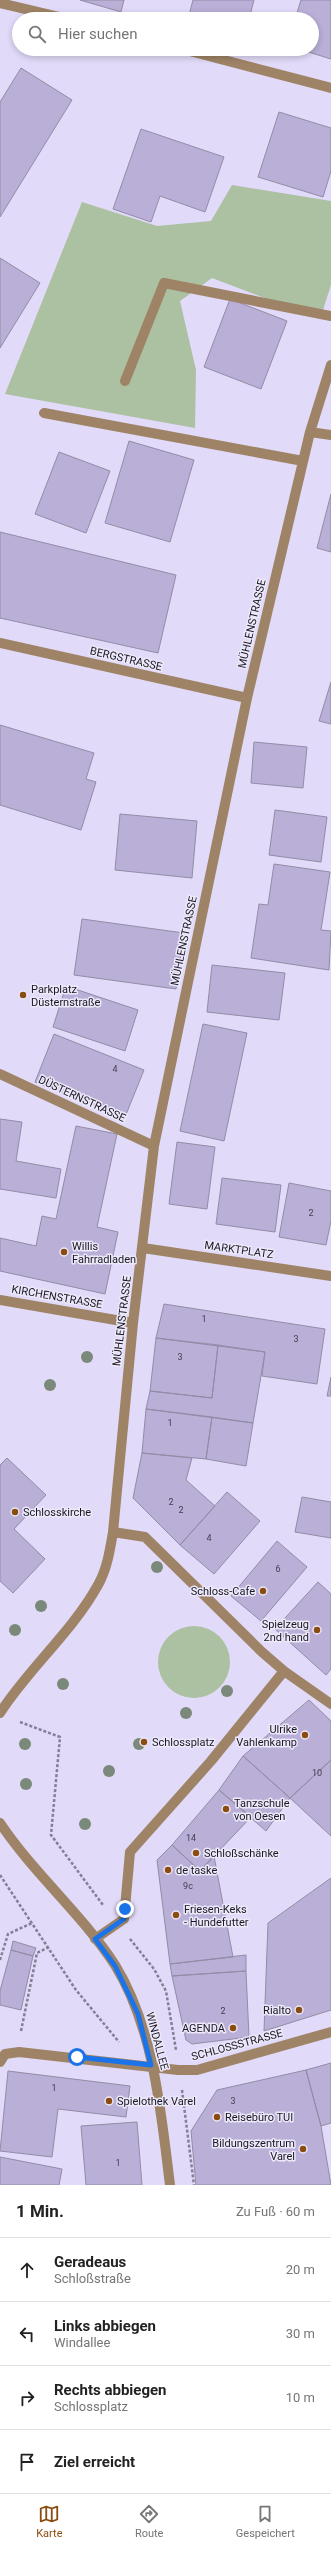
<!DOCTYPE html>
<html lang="de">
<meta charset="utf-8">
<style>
:root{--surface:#fff;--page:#f6f6f6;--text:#222;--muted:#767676;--line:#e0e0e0;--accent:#8b4c11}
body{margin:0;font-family:Roboto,sans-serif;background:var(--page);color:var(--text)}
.stop{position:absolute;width:12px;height:12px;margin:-9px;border:3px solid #1a73e8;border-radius:50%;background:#fff}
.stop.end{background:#1a73e8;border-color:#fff;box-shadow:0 1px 4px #0008}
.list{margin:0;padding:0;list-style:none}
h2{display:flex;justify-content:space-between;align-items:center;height:52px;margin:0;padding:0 16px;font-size:17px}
h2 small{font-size:13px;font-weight:400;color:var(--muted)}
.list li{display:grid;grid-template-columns:26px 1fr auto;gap:12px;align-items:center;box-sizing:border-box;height:64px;padding:0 16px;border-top:1px solid var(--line)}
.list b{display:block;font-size:15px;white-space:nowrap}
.list p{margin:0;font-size:13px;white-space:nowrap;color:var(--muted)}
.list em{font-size:13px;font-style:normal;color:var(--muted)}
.icon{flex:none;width:22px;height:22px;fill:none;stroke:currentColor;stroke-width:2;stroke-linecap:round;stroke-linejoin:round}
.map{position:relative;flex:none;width:331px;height:2185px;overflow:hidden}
.search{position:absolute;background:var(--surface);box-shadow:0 2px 6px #0003;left:12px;right:12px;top:12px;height:44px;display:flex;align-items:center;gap:10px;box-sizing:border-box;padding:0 14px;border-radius:22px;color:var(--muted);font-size:15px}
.sheet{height:308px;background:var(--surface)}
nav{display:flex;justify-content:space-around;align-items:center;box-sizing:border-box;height:56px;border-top:1px solid var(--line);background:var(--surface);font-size:11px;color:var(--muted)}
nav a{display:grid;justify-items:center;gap:2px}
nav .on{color:var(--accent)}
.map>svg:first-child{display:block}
</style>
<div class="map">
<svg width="331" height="2185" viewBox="0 0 331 2185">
<rect width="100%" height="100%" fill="#e1daf8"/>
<path fill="#acc1a2" d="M232 185 331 201V285L320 319 212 278 180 301 196 370 195 428 5 394 82 202 157 226 211 221Z
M158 1662a36 36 0 1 1 72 0a36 36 0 1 1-72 0Z"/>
<path fill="#b9afd7" stroke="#938ca7" d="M80 0H124L121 12Z
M193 0H254L249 19H188Z
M301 0H331V59L299 49H312V19H295Z
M21 68 72 100 0 217V102Z
M279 112 331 128V171L323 197 258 177Z
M141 129 224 157 205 212 160 196 151 222 113 209Z
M0 258 40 283 0 348Z
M230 299 287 321 261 389 204 367Z
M129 441 194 460 170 542 105 523Z
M59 452 110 471 86 533 35 514Z
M331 494V552L317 548Z
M0 532 176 575 158 653 0 618Z
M331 682V724L319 721Z
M0 725 94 753 86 779 96 782 81 830 0 805Z
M254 742 307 747 303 788 251 783Z
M275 810 327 817 321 862 269 855Z
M120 814 197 821 192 878 115 870Z
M274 864 330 872 321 930 331 931 329 970 251 958 259 904 268 905Z
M82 919 184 933 176 989 74 975Z
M212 965 285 973 279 1020 207 1012Z
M66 986 138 1010 125 1051 53 1027Z
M203 1024 247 1033 224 1141 180 1131Z
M54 1034 144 1070 125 1117 35 1082Z
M0 1119 22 1122 16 1161 61 1169 56 1198 0 1189Z
M76 1126 117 1134 97 1227 118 1232 105 1294 0 1271V1238L36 1246 42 1216 56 1219Z
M177 1142 215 1147 207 1209 169 1204Z
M222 1178 281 1185 275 1232 216 1224Z
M289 1183 331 1191V1221L326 1245 279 1237Z
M164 1304 325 1329 317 1384 262 1376 265 1352 156 1338Z
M156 1338 218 1345 212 1398 150 1391Z
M218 1345 265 1352 253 1423 146 1409 150 1391 212 1398Z
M331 1377V1396H327Z
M146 1409 212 1417 206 1459 142 1453Z
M212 1417 253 1423 246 1466 206 1459Z
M142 1453 192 1458 186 1480 215 1506 180 1545 133 1498Z
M7 1458 46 1495 14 1529 45 1559 13 1593 0 1581V1465Z
M227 1492 260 1521 214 1574 180 1545Z
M302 1497 331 1502V1538L295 1532Z
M277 1541 307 1567 261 1621 231 1596Z
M318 1582 331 1594V1669L326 1675 275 1629Z
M309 1700 331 1721V1760L290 1798 243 1756Z
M243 1756 290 1798 266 1831 219 1790Z
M331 1760V1836L290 1798Z
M219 1790 251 1817 200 1871 172 1845Z
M172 1845 200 1871 214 1856 233 1957 170 1964 157 1860Z
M331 1878V2010L264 2031 268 1923Z
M13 1941 36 1948 33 1956 11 1950Z
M11 1950 33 1956 21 2010 0 2005V1991Z
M246 1955V1971L172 1976 170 1964Z
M246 1971 249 2037 192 2044 186 2040 172 1976Z
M331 2063V2123L321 2126 306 2070Z
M306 2070 321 2126 331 2185H196L191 2131 217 2090Z
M8 2071 130 2086 126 2117 58 2109 52 2157 0 2151Z
M137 2122 142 2185H86L81 2126Z
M0 2157 62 2169 59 2185H0Z"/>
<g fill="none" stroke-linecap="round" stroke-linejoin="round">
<path stroke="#847f94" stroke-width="2.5" stroke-dasharray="3 2" stroke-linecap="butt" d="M20 1722 60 1737 51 1835 103 1905
M0 1875 76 1990 119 2042
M130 1939 154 1969 166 1991 176 2050
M0 1960 8 1934 32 1923
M21 2031 37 1953 49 1947
M182 2090 194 2185"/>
<path stroke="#9e8366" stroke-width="10" d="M0 3 68 19
M182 49 331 88
M125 381 164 283 331 316
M44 413 303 461
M310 432 331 435
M0 643 247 698
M0 1074 154 1146
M143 1248 331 1276
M0 1300 133 1323
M113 1532 145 1537 262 1652 284 1671 331 1704
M0 1713C29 1668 72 1632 98 1585 107 1569 110 1550 113 1532L133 1323 154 1146 247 698 310 432 331 365
M0 1823C34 1874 82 1914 115 1965 154 2028 161 2113 170 2185
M95 1939 124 1919 130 1852 211 1761 284 1671
M0 2062 5 2054 19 2052 178 2070H197L331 2032"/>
</g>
<g fill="#7b897a">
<circle cx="87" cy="1357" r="6"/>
<circle cx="50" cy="1385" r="6"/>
<circle cx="157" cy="1567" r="6"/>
<circle cx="41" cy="1606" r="6"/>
<circle cx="15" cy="1630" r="6"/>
<circle cx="63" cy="1684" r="6"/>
<circle cx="227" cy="1691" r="6"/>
<circle cx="186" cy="1713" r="6"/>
<circle cx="25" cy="1744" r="6"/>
<circle cx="139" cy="1744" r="6"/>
<circle cx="109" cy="1771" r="6"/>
<circle cx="26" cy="1784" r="6"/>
<circle cx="85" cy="1824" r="6"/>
</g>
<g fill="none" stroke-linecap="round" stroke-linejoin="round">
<path stroke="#1a73e8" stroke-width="5" d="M77 2057 151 2065 138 2014 115 1966 95 1939 124 1919 125 1909"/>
</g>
<g fill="#8b4c11" stroke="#ede9fb" stroke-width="1.5">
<circle cx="23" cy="995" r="4"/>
<circle cx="64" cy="1252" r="4"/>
<circle cx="15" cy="1512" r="4"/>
<circle cx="263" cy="1591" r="4"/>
<circle cx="317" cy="1630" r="4"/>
<circle cx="305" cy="1735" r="4"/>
<circle cx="144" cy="1742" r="4"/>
<circle cx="226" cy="1809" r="4"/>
<circle cx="196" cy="1853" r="4"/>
<circle cx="168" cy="1870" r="4"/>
<circle cx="176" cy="1915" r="4"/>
<circle cx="299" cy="2010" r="4"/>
<circle cx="233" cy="2028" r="4"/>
<circle cx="109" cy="2101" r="4"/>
<circle cx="217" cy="2117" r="4"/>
<circle cx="303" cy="2149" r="4"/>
</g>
<g text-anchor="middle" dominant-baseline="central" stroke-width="3" stroke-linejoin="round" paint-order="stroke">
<g font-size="9" fill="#423e4f">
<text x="115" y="1069">4</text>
<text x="311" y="1213">2</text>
<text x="204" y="1319">1</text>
<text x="296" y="1339">3</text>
<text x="180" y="1357">3</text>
<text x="170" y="1423">1</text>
<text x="171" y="1502">2</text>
<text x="181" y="1510">2</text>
<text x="209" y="1538">4</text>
<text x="278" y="1569">6</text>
<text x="317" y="1773">10</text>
<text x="191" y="1838">14</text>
<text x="188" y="1886">9c</text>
<text x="223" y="2011">2</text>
<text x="54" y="2088">1</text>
<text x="233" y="2101">3</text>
<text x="118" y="2163">1</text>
</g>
<g font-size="11" fill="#1a1822" stroke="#ede9fb">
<text transform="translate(252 624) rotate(-77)">MÜHLENSTRASSE</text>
<text transform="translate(126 659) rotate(13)">BERGSTRASSE</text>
<text transform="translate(184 941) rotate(-78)">MÜHLENSTRASSE</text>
<text transform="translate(82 1099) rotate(25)">DÜSTERNSTRASSE</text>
<text transform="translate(239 1250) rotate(8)">MARKTPLATZ</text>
<text transform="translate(57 1297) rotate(10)">KIRCHENSTRASSE</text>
<text transform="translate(122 1321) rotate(-83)">MÜHLENSTRASSE</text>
<text transform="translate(157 2041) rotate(75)">WINDALLEE</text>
<text transform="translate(237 2045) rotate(-15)">SCHLOSSSTRASSE</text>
</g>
<g font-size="11" fill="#1a1822" stroke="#ede9fb" text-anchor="start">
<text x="31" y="989">Parkplatz<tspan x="31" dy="13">Düsternstraße</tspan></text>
<text x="72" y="1246">Willis<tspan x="72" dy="13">Fahrradladen</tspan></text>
<text x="23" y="1512">Schlosskirche</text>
<text x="255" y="1591" text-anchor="end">Schloss-Cafe</text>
<text x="309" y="1624" text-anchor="end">Spielzeug<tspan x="309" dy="13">2nd hand</tspan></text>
<text x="297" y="1729" text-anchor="end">Ulrike<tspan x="297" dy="13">Vahlenkamp</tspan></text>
<text x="152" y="1742">Schlossplatz</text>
<text x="234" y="1803">Tanzschule<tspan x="234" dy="13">von Oesen</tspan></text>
<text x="204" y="1853">Schloßschänke</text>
<text x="176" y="1870">de taske</text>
<text x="184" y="1909">Friesen-Keks<tspan x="184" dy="13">- Hundefutter</tspan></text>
<text x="291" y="2010" text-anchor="end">Rialto</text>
<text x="225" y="2028" text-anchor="end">AGENDA</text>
<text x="117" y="2101">Spielothek Varel</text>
<text x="225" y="2117">Reisebüro TUI</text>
<text x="295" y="2143" text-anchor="end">Bildungszentrum<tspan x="295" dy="13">Varel</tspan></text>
</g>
</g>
</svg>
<div class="stop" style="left:77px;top:2057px"></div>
<div class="stop end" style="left:125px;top:1909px"></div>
<div class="search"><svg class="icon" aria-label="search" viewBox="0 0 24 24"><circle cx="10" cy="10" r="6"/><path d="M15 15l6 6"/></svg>Hier suchen</div>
</div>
<section class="sheet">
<h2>1 Min.<small>Zu Fuß · 60 m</small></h2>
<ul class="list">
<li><svg class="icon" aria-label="ahead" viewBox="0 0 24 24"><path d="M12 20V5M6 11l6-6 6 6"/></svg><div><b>Geradeaus</b><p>Schloßstraße</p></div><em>20 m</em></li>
<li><svg class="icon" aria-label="left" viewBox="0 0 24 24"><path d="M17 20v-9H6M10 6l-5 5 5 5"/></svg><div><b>Links abbiegen</b><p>Windallee</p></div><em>30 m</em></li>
<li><svg class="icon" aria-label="right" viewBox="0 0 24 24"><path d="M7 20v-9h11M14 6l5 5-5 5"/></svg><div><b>Rechts abbiegen</b><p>Schlossplatz</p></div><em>10 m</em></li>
<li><svg class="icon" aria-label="arrive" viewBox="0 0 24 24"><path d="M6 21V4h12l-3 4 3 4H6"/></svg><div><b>Ziel erreicht</b></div></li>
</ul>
</section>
<nav>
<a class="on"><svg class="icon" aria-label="map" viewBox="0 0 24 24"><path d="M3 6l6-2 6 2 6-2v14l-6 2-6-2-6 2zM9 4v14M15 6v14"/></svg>Karte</a>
<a><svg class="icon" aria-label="directions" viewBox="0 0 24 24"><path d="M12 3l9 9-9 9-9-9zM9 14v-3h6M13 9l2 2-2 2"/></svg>Route</a>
<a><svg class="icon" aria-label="saved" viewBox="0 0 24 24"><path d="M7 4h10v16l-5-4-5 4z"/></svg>Gespeichert</a>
</nav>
